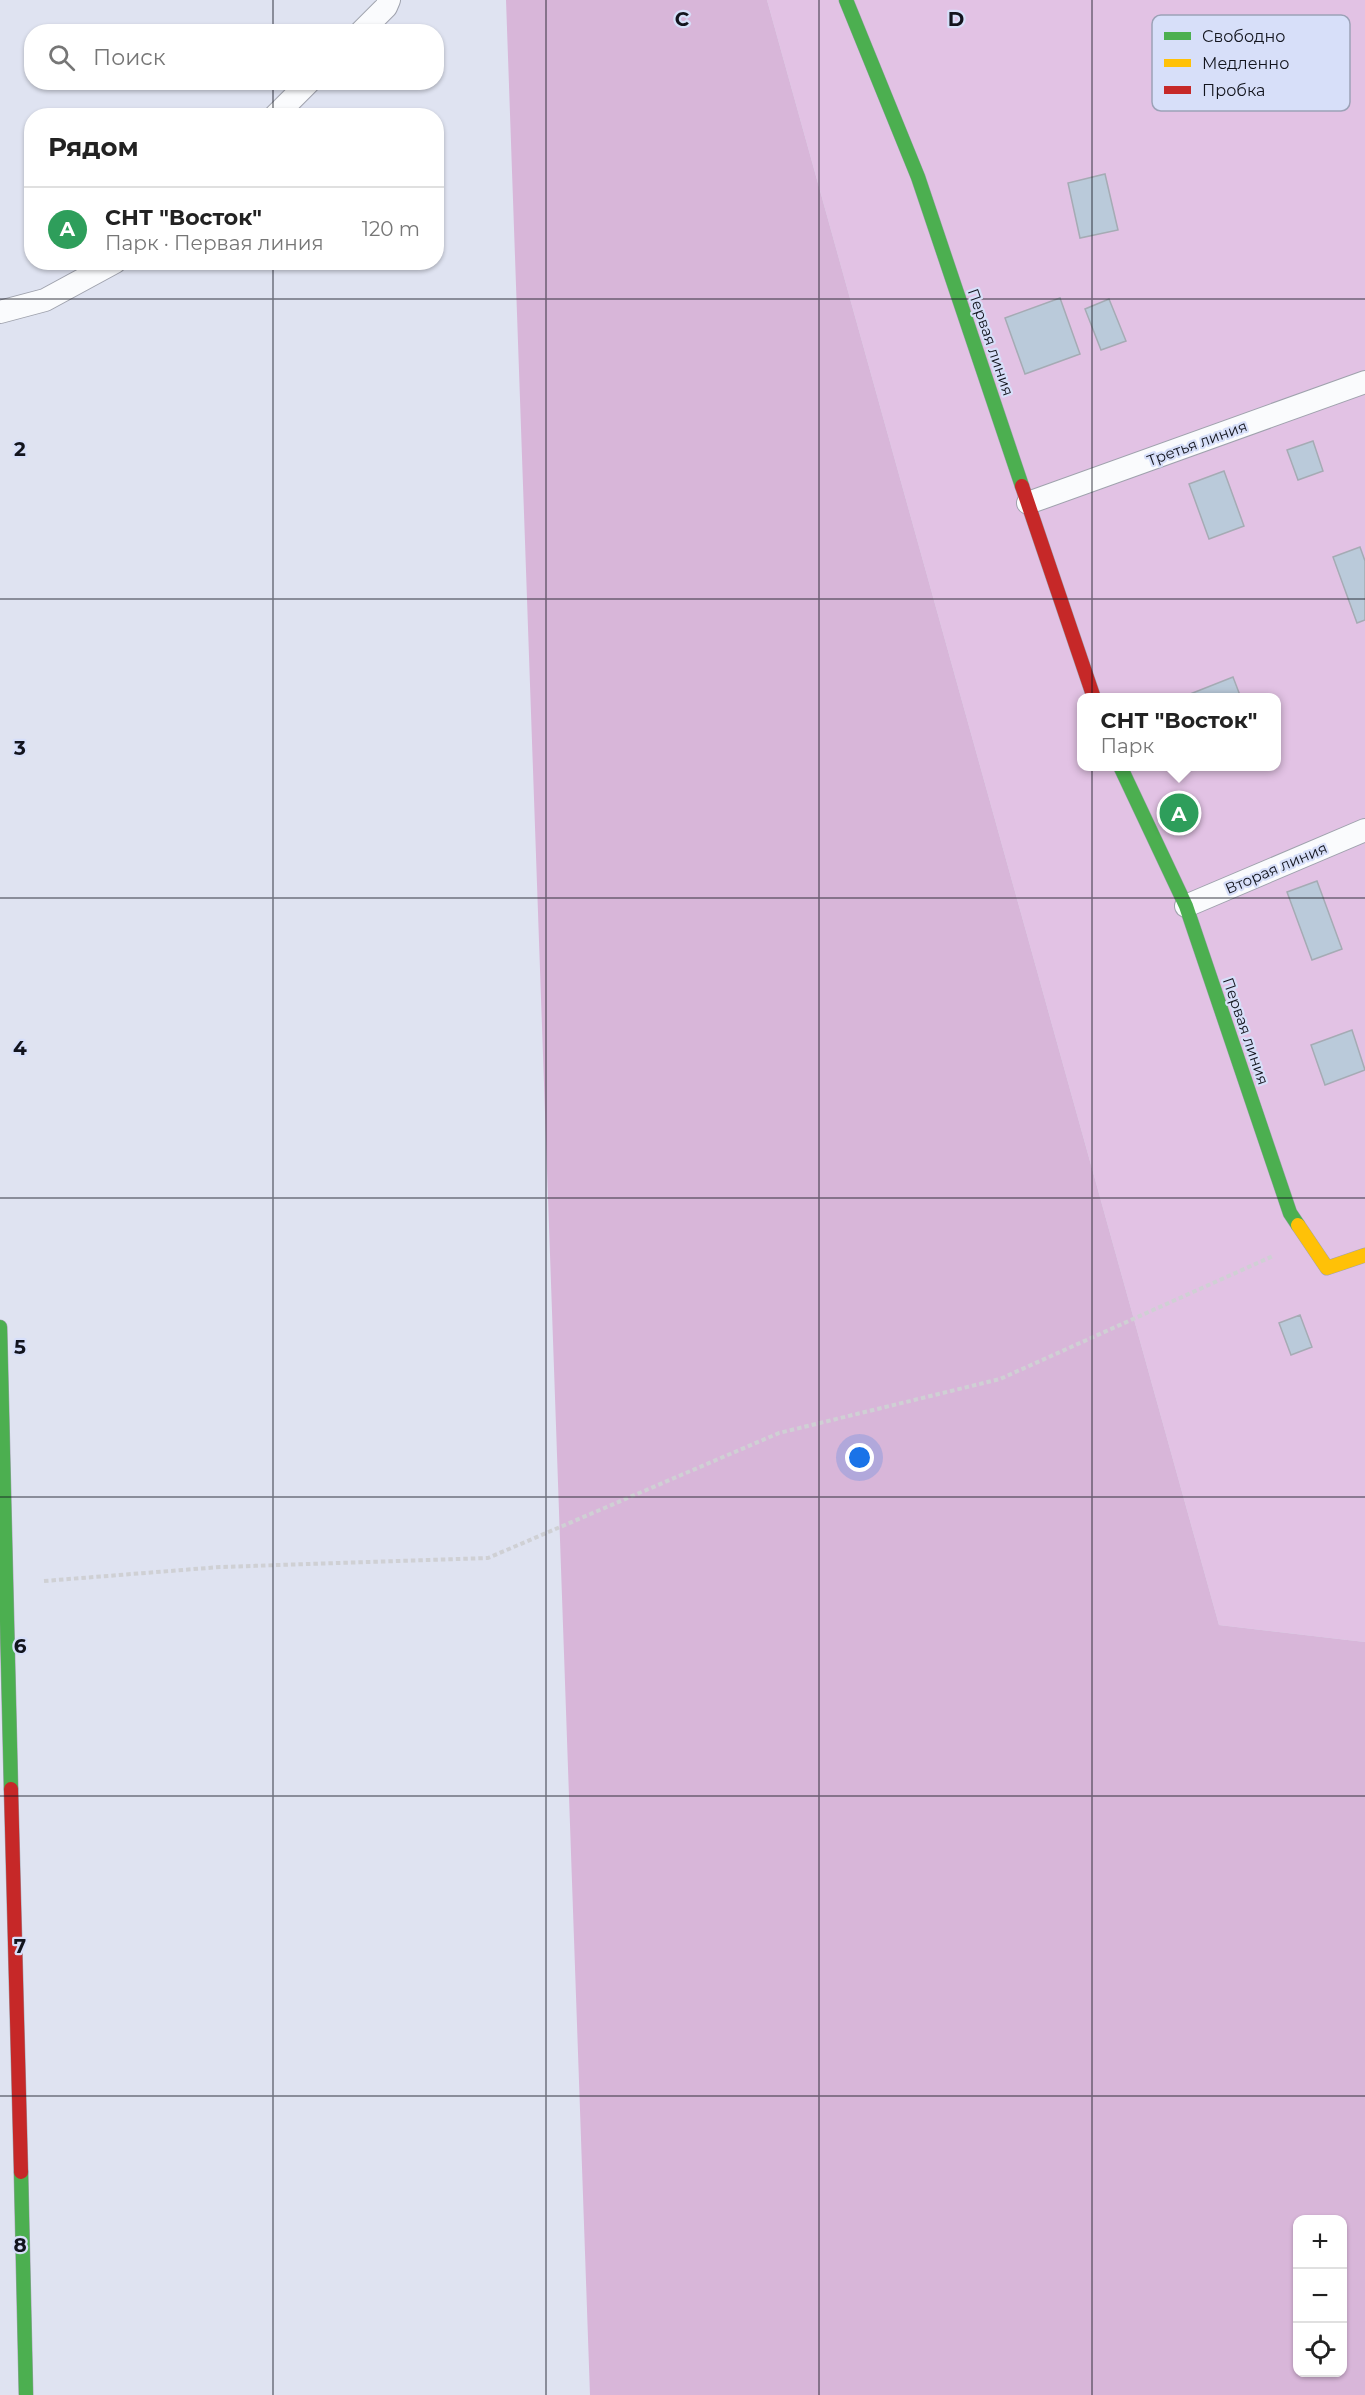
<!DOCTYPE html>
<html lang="ru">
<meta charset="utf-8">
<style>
:root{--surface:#fff;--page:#f6f6f6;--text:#222;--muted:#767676;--line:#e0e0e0;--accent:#5a5c67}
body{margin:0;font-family:Montserrat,sans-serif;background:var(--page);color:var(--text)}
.controls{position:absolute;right:18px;bottom:18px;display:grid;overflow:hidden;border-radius:12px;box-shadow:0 2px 4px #0004}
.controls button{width:54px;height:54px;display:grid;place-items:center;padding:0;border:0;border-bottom:2px solid var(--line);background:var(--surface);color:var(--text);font:30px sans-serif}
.you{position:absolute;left:860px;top:1458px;width:21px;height:21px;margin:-15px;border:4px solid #fff;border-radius:50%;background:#1a73e8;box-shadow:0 0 0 9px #1a73e833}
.badge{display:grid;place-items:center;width:39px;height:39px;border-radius:50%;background:var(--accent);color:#fff;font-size:20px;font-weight:700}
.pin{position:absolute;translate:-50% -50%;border:3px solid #fff;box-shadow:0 2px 6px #0006}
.popup{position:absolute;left:1077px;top:693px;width:204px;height:78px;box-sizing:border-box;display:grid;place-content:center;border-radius:12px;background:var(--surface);filter:drop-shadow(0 2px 4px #0005);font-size:20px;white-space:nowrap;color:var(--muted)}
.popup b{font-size:22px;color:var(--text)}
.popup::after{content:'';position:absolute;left:50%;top:100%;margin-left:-12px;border:12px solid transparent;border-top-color:var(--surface)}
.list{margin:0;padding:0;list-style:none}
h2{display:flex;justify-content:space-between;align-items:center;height:78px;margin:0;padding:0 24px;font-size:26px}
h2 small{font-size:20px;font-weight:400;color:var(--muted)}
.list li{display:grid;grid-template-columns:39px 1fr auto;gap:18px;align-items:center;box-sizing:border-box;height:84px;padding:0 24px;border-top:2px solid var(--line)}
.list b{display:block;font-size:22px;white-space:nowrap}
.list p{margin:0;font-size:20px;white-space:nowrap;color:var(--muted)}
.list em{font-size:20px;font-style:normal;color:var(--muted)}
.icon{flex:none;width:33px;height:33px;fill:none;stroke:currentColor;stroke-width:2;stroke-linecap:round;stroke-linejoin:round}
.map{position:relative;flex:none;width:1365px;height:2395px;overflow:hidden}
.search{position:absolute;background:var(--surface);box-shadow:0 2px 4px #0004;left:24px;top:24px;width:420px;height:66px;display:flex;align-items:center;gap:15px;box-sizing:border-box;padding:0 21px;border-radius:24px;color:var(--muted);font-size:22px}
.panel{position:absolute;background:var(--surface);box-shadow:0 2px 4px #0004;left:24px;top:108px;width:420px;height:162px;border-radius:24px}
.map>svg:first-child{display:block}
</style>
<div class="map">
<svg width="1365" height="2395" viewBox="0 0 1365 2395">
<rect width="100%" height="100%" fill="#dfe3f1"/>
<path fill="#e2c2e4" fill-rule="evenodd" d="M767 0H1365V1642L1219 1625ZM1082 698H1276V766H1082Z"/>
<path fill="#d8b6d9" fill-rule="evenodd" d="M506 0H767L1219 1625 1365 1642V2395H590ZM1298 2220H1342V2372H1298Z"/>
<path fill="#bacada" stroke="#a5abb4" stroke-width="1.5" d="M1105 174 1118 230 1080 238 1068 183Z
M1060 298 1080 354 1025 374 1005 318Z
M1109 299 1126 341 1101 350 1085 309Z
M1313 441 1323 471 1298 480 1287 450Z
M1224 471 1244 526 1209 539 1189 484Z
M1360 547 1365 561V620L1357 623 1333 557Z
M1233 677 1241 698H1180Z
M1317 881 1342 949 1312 960 1287 892Z
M1352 1030 1365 1070 1325 1085 1311 1045Z
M1300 1315 1312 1347 1291 1355 1279 1323Z"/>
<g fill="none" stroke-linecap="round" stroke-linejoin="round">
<g stroke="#9fa2ad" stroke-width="24">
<path id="lane" d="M361 32 386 7 389 0
M275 116 309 82
M0 312 45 300 115 262
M1028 503 1365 382
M1186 906 1365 830"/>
</g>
<g stroke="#9fa2ad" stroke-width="15">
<path id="fast" d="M846 0 918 177 1022 486
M1120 766 1186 906 1290 1213 1298 1225
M0 1327 11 1789
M21 2172 26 2395"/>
</g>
<g stroke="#9fa2ad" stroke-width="15">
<path id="slow" d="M1298 1225 1327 1268 1365 1255"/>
</g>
<g stroke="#9fa2ad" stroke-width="15">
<path id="jam" d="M1022 486 1094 698
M11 1789 21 2172"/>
</g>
<path stroke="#cfd0d4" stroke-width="4" stroke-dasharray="4.5 3" stroke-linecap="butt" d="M44 1581 220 1567 488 1558 779 1433 1000 1379 1273 1256"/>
<use href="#lane" stroke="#fafbfd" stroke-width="22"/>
<use href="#fast" stroke="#4caf50" stroke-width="14"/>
<use href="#slow" stroke="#ffc107" stroke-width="14"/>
<use href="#jam" stroke="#c62828" stroke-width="14"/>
</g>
<path fill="none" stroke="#12141d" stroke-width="1.5" stroke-opacity="0.55" d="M273 0V32M546 0V2395M819 0V2395M1092 0V2395M273 82V116M273 262V2395M0 299H1365M0 599H1365M0 898H1365M0 1198H1365M0 1497H1365M0 1796H1365M0 2096H1365"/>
<g text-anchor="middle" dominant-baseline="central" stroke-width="4.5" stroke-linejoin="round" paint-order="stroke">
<g font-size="15" fill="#12141d" stroke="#d7dff9">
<text transform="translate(991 342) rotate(71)">Первая линия</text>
<text transform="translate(1197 443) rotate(-20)">Третья линия</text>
<text transform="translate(1276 868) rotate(-23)">Вторая линия</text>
<text transform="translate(1246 1031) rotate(71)">Первая линия</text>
</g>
</g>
<rect x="1152" y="15" width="198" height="96" rx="9" fill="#d7dff9" stroke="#9ca2b7" stroke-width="1.5"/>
<rect x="1164" y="32" width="27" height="8" fill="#4caf50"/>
<rect x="1164" y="59" width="27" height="8" fill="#ffc107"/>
<rect x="1164" y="86" width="27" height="8" fill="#c62828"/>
<g font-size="16" fill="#12141d">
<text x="1202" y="42">Свободно</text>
<text x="1202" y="69">Медленно</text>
<text x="1202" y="96">Пробка</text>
</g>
<g font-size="20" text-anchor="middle" font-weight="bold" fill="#12141d" stroke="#d7dff9" stroke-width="4.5" stroke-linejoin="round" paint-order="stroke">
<text x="682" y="26">C</text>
<text x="956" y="26">D</text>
<text x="20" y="456">2</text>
<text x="20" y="755">3</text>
<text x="20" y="1055">4</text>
<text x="20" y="1354">5</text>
<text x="20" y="1653">6</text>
<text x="20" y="1953">7</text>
<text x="20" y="2252">8</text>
</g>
</svg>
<div class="controls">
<button>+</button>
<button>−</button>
<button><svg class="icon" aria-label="locate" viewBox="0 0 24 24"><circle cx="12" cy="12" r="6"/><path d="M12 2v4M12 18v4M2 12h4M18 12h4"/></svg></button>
</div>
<div class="you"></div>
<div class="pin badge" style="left:1179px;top:813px;background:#2e9e5b">A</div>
<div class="popup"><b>СНТ &quot;Восток&quot;</b>Парк</div>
<div class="search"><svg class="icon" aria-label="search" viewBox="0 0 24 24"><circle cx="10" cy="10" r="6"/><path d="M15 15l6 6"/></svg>Поиск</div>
<section class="panel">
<h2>Рядом<small></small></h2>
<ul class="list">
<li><span class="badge" style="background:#2e9e5b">A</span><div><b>СНТ &quot;Восток&quot;</b><p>Парк · Первая линия</p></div><em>120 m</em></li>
</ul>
</section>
</div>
